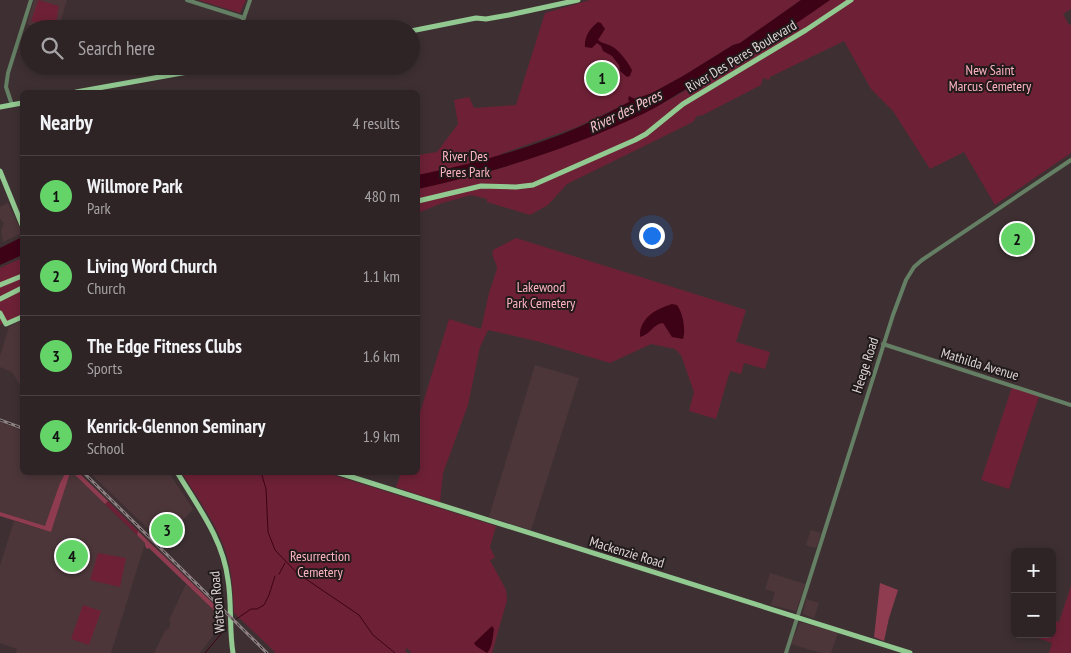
<!DOCTYPE html>
<meta charset="utf-8">
<style>
:root{--surface:#2e2426;--page:#3a3032;--text:#f1f3f6;--muted:#a7a4a7;--line:#494143;--accent:#64d468}
body{margin:0;font-family:"PT Sans Narrow",sans-serif;background:var(--page);color:var(--text)}
.controls{position:absolute;right:15px;bottom:15px;display:grid;overflow:hidden;border-radius:8px;box-shadow:0 2px 8px #0003}
.controls button{width:45px;height:45px;display:grid;place-items:center;padding:0;border:0;border-bottom:1px solid var(--line);background:var(--surface);color:var(--text);font:25px sans-serif}
.you{position:absolute;left:651px;top:235px;width:18px;height:18px;margin:-12px;border:4px solid #fff;border-radius:50%;background:#1a73e8;box-shadow:0 0 0 8px #1a73e833}
.badge{display:grid;place-items:center;width:32px;height:32px;border-radius:50%;background:var(--accent);color:#111;font-size:16px;font-weight:700}
.pin{position:absolute;translate:-50% -50%;border:2px solid #fff;box-shadow:0 1px 5px #0006}
.list{margin:0;padding:0;list-style:none}
h2{display:flex;justify-content:space-between;align-items:center;height:65px;margin:0;padding:0 20px;font-size:21px}
h2 small{font-size:16px;font-weight:400;color:var(--muted)}
.list li{display:grid;grid-template-columns:32px 1fr auto;gap:15px;align-items:center;box-sizing:border-box;height:80px;padding:0 20px;border-top:1px solid var(--line)}
.list b{display:block;font-size:19px;white-space:nowrap}
.list p{margin:0;font-size:16px;white-space:nowrap;color:var(--muted)}
.list em{font-size:16px;font-style:normal;color:var(--muted)}
.icon{flex:none;width:28px;height:28px;fill:none;stroke:currentColor;stroke-width:2;stroke-linecap:round;stroke-linejoin:round}
.map{position:relative;flex:none;width:1071px;height:653px;overflow:hidden}
.search{position:absolute;background:var(--surface);box-shadow:0 2px 8px #0003;left:20px;top:20px;width:400px;height:55px;display:flex;align-items:center;gap:12px;box-sizing:border-box;padding:0 18px;border-radius:28px;color:var(--muted);font-size:19px}
.panel{position:absolute;background:var(--surface);box-shadow:0 2px 8px #0003;left:20px;top:90px;width:400px;height:385px;border-radius:8px}
.map>svg:first-child{display:block}
</style>
<div class="map">
<svg width="1071" height="653" viewBox="0 0 1071 653">
<rect width="100%" height="100%" fill="#3e3032"/>
<path fill="#4c363a" d="M34 0H67L58 29H40L27 24Z
M8 203 22 233 3 242 1 232 4 223 0 219V207Z
M22 320V388L12 372 0 367V356L9 327Z
M535 365 579 378 531 530 489 517Z
M0 422 22 431V472L66 473 60 483 46 527 0 512Z
M70 473H73L145 543 111 653H16L17 649 0 643V566L14 521 51 532Z
M90 473H169L193 509 163 543Z
M811 530 821 533 817 546 815 548 806 545Z
M770 573 805 584 796 611 771 605 775 592 765 589Z
M186 584 225 620 200 653H154L165 631 169 628 171 622 169 620Z
M806 599 819 603 814 618 803 614Z
M800 622 838 633 831 653H821L791 644Z"/>
<path fill="#6e2136" d="M38 0 59 6 55 29 31 21Z
M198 0H246L240 13Z
M590 0H801L740 43 733 45 683 76 652 93 635 99 629 97V102L577 127 501 154 496 170 584 139 660 105 726 68 830 0H1071V9L1063 14 1069 25 1071 24V153L995 205 964 152 930 169 893 111 871 89 844 41 770 77 769 80 763 78 761 85 703 115 697 116 693 122 567 184 548 205 530 215 487 202V199L471 195 442 203 418 213V155L437 152 458 124 454 100 469 97 474 108 516 105 545 13Z
M516 238 746 310 736 342 770 352 765 369 744 363 741 374 730 371 716 419 689 411 694 392 681 355 675 349 651 344 610 363 540 342 488 330 480 347 468 405 443 473 440 502 396 487 401 473 418 472V419L449 319 481 329 489 293 497 269C497 262 491 258 493 250Z
M22 258V315L0 325V268Z
M1012 387 1039 396 1009 489 981 480Z
M182 473H327L496 526 490 547 495 558 490 560 506 590 507 600 492 653H412L407 648 405 650 407 653H276L234 613C233 600 233 587 231 574 226 536 201 504 182 473Z
M108 501 138 531 137 535 105 504Z
M98 553 126 558 120 587 90 580Z
M1071 586V653H1049L1052 643 1038 638 1039 634H1052V620L1059 622Z
M83 605 101 611 89 645 71 639Z"/>
<path fill="#8f3c50" d="M66 472 70 473 51 532 0 516V512L45 526 60 483Z
M73 473H79L108 501 105 504Z
M138 531 220 610 222 615 221 617 149 548 147 549 145 546V543L137 535Z
M880 583 898 590 889 618 884 641 874 637Z"/>
<path fill="#3e0217" d="M801 0H830C782 34 732 65 681 92 669 99 657 107 645 113 572 148 496 172 418 189V175C472 164 528 149 579 127 595 120 611 111 627 103L630 101 628 100 629 96 635 99 652 93 683 76 733 45 740 43Z
M598 22 601 23 605 29 598 40C603 44 605 43 609 45 619 49 627 61 632 70L630 76 627 77 620 71 619 65 612 56 603 51 601 46 597 43 592 48 585 47C584 37 590 28 598 22Z
M22 237V255L0 265V248Z
M672 304 677 305C683 313 686 330 683 339L672 337 663 323C653 324 650 335 640 337 639 318 656 309 672 304Z
M492 626 494 629C493 636 492 649 487 653L476 646 474 643Z"/>
<g fill="none" stroke-linecap="round" stroke-linejoin="round">
<path stroke="#3e0217" stroke-width="1" d="M261 472 266 489 268 532 275 550 297 573 359 615 373 635 395 653
M279 574 285 563
M235 620 251 609H257L264 605 269 595 275 576
M205 653 227 627"/>
<path stroke="#647f64" stroke-width="4" d="M187 0 244 18
M240 29 250 0
M12 105 6 87 8 73 31 0
M883 344 1071 405
M786 653 893 315 906 280 914 267 922 260 1071 160"/>
<path stroke="#92c991" stroke-width="5" d="M411 31 476 18 486 19 509 15 578 0
M76 92 221 66
M0 107 22 103
M0 171 22 225
M418 201 481 186 516 187 533 185 635 140 646 134 683 104 806 30 851 0
M0 285 22 276
M0 299 22 288
M0 313 6 324 22 317
M177 472C198 507 223 539 228 580 232 604 229 629 233 653
M336 472 910 653"/>
<g stroke="#8d8183" stroke-width="3">
<path id="rail" d="M0 420 22 428
M83 472 267 653"/>
</g>
<use href="#rail" stroke="#201a1b" stroke-width="1" stroke-dasharray="4" stroke-linecap="butt"/>
</g>
<g text-anchor="middle" dominant-baseline="central" stroke-width="4" stroke-linejoin="round" paint-order="stroke">
<g font-size="14" fill="#ded5d6" stroke="#201a1b">
<text transform="translate(741 56) rotate(-31)">River Des Peres Boulevard</text>
<text transform="translate(980 364) rotate(17)">Mathilda Avenue</text>
<text transform="translate(865 365) rotate(-72)">Heege Road</text>
<text transform="translate(627 552) rotate(17)">Mackenzie Road</text>
<text transform="translate(217 602) rotate(-95)">Watson Road</text>
</g>
<g font-size="14" fill="#fdb4c1" stroke="#201a1b">
<text x="990" y="70">New Saint<tspan x="990" dy="16">Marcus Cemetery</tspan></text>
<text x="465" y="156">River Des<tspan x="465" dy="16">Peres Park</tspan></text>
<text x="541" y="287">Lakewood<tspan x="541" dy="16">Park Cemetery</tspan></text>
<text x="320" y="556">Resurrection<tspan x="320" dy="16">Cemetery</tspan></text>
</g>
<g font-size="15" font-style="italic" fill="#f9c7cf" stroke="#201a1b">
<text transform="translate(625 111) rotate(-26)">River des Peres</text>
</g>
</g>
</svg>
<div class="controls">
<button>+</button>
<button>−</button>
</div>
<div class="you"></div>
<div class="pin badge" style="left:602px;top:78px">1</div>
<div class="pin badge" style="left:1017px;top:239px">2</div>
<div class="pin badge" style="left:167px;top:530px">3</div>
<div class="pin badge" style="left:72px;top:556px">4</div>
<div class="search"><svg class="icon" aria-label="search" viewBox="0 0 24 24"><circle cx="10" cy="10" r="6"/><path d="M15 15l6 6"/></svg>Search here</div>
<section class="panel">
<h2>Nearby<small>4 results</small></h2>
<ul class="list">
<li><span class="badge">1</span><div><b>Willmore Park</b><p>Park</p></div><em>480 m</em></li>
<li><span class="badge">2</span><div><b>Living Word Church</b><p>Church</p></div><em>1.1 km</em></li>
<li><span class="badge">3</span><div><b>The Edge Fitness Clubs</b><p>Sports</p></div><em>1.6 km</em></li>
<li><span class="badge">4</span><div><b>Kenrick-Glennon Seminary</b><p>School</p></div><em>1.9 km</em></li>
</ul>
</section>
</div>
